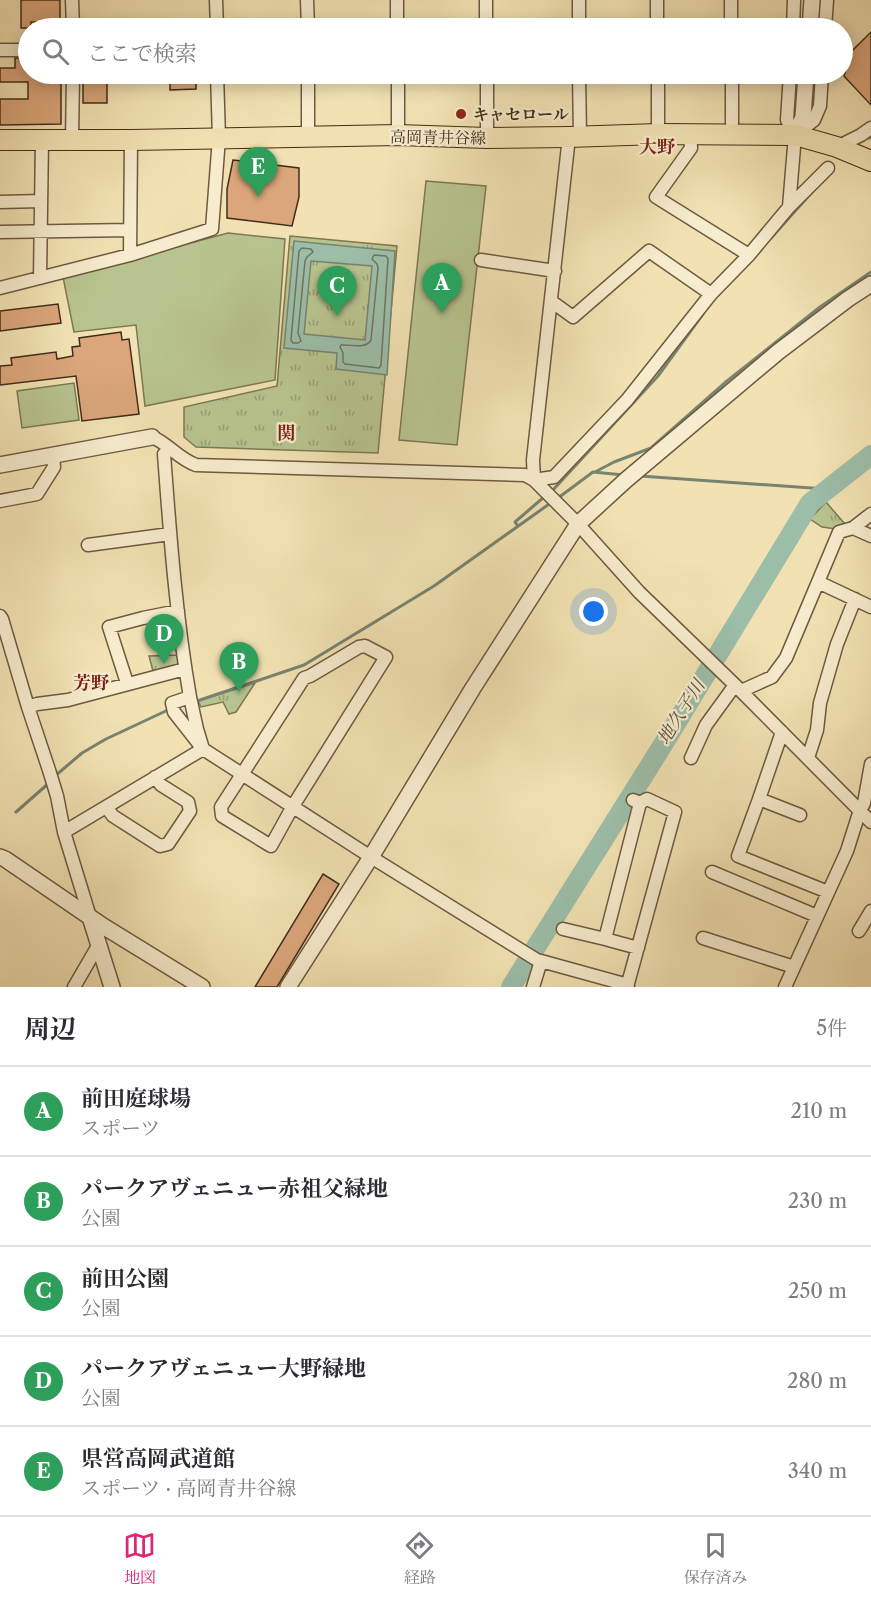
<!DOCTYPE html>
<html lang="ja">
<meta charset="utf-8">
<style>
:root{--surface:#fff;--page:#f2f2f3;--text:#2b2b33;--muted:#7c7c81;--line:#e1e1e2;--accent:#db2777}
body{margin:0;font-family:"Libre Caslon Text","Noto Serif JP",serif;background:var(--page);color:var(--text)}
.you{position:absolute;left:594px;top:612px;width:21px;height:21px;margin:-15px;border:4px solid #fff;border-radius:50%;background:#1a73e8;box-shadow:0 0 0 9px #1a73e833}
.badge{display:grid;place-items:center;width:39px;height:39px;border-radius:50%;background:var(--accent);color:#fff;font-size:20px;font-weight:700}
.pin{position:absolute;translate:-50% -50px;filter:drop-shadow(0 2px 3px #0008)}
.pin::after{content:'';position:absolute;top:32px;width:21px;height:18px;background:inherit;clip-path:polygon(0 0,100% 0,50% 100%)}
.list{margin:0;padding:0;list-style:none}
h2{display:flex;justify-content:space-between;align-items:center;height:78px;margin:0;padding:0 24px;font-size:26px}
h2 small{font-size:20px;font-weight:400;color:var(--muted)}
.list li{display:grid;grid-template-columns:39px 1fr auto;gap:18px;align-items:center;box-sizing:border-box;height:90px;padding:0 24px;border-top:2px solid var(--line)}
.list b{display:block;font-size:22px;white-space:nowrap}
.list p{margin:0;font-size:20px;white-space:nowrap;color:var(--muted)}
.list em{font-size:20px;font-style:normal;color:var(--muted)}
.icon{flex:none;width:33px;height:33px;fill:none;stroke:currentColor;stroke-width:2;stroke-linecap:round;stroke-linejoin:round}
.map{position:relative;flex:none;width:871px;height:987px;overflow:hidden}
.search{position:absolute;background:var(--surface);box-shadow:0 3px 15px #0003;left:18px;right:18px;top:18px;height:66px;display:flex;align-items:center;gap:15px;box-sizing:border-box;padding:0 21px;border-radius:33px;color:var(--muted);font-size:22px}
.sheet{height:528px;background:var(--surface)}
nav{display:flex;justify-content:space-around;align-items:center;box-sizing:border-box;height:84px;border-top:2px solid var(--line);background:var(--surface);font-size:16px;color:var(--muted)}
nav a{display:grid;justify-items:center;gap:3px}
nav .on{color:var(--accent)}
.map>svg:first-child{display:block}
</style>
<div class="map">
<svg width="871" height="987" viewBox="0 0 871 987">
<defs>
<pattern id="park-tufts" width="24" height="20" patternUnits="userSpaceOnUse" patternTransform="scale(1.5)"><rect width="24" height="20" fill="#b8c48f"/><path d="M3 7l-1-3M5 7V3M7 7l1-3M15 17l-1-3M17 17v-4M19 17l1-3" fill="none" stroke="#979f74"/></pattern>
</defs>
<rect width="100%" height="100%" fill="#f2e2b3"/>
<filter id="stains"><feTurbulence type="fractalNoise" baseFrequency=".00333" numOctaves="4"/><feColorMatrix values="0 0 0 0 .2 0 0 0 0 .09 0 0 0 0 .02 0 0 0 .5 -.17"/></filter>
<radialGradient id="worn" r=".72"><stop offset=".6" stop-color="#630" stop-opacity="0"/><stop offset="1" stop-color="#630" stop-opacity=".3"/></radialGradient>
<path fill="#b8c48f" stroke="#7d7854" stroke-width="1.5" d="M426 181 486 186 457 445 399 440Z
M228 233 285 239 275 380 145 406 136 325 74 332 63 277Z
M74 383 79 420 22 428 17 391Z"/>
<path fill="url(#park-tufts)" stroke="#7d7854" stroke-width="1.5" d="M290 236 397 246 378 453 196 447 184 437V407L277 386Z
M826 502 844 523 836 529 822 527 810 519Z
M178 655 179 662 175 666 153 671 149 656Z
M255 683 236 712 229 714 223 702 201 707 198 701Z"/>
<path fill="#9cbea9" stroke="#788470" stroke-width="1.5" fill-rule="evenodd" d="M294 241 395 251 387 375 336 369 337 353 284 348ZM311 261 372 266 365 340 304 334Z"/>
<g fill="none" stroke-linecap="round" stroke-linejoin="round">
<path stroke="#6f7562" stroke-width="1.5" d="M302 248 311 249 313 252 307 257 305 261 298 333 301 341 298 343H293L291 340 299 251Z
M374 255 386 256 388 259 381 365 379 368 345 364 343 362V353L340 347 341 345C351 344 365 350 371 340L378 268 377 264 372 259Z"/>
<path stroke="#788470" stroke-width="3" d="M869 138 871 137
M771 238 813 191
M595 472 614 462 651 448 727 381 820 307 871 272
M640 476 826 489
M552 491 658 376 703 314
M558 498 593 472 624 475
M518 526 515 522 544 497
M194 702 304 665 434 586 552 502
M55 776 82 753 106 739 170 709
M16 812 49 783"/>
<path stroke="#9cbea9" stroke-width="20" d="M511 987 664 743 810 503 871 455"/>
</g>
<path fill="#dba67b" stroke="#422c1a" stroke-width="1.5" d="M21 0H60V22H31V28H21Z
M871 32V105L844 76 851 52Z
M15 58H28V74H47V80H61V124L0 125V99H28V82H0V68H15Z
M170 74H196V89L170 90Z
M83 80H107V103H83Z
M233 160 299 168V197L292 226 227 218V189Z
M58 304 61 323 0 331V311Z
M121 332 122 340 129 339 139 414 82 421 76 376 0 385V366L12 365 11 358 56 352 57 359 73 356 72 347 80 346 79 338Z
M323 874 339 884 277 987H255Z"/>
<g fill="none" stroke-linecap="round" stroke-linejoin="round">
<g stroke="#6e5a40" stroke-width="15">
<path id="minor" d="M72 0 73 28
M216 0 217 28
M307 0 308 28
M397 0V28
M486 0V28
M579 0V28
M657 0V28
M731 0V28
M793 28 794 0
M825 28 827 0
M0 50H28
M308 74V138
M398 74V135
M487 74V138
M579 74 580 136
M658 74V134
M732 74V123
M690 134 691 148 656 197 749 255
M796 134 814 120 820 106 822 74
M72 140 73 74
M837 147 861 135 871 128
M0 202 41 201
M789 207 828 168
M0 232 130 230
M130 255 131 140
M481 260 555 271
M40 278 42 140
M0 288 130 255 212 229 219 138 217 74
M551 301 573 317 649 251 711 294
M152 437C168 443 177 458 196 465L525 475 534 480 578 524 639 592 735 685 871 822
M170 449 164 454C170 535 176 617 190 697L172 703 174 712 203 749 371 857 537 960 541 961 533 987
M534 480 554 477 627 400 711 294 749 255 789 207 795 135 787 120 790 74
M534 480 533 460 569 137
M0 501 37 494 54 467 53 456
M853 528 871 514
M88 545 170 534
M818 582 871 607
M0 616 2 619 28 707 49 770 57 796 64 832 90 917
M365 646 386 657 293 806 271 846 222 816 221 807 304 678 310 676 359 647Z
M127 683 109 627 143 618 178 611
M741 691 772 677 786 658 839 532 853 528 871 536
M28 707 37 704 68 700 185 669
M691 758 706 725 735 685
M808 758 817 730 820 703 837 644 855 599
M759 799 782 732
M106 807 113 816 160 846 168 844 190 811 188 802 161 785 155 777
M800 815 759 799 738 856 828 892
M64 832 203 749 197 729 190 697
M712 872 817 916
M563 929 605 939
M859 931 871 911
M703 938 794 967
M638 948 605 939 640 803
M541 961 628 985
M74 987 99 944
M627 987 675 812 647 799 640 803 633 800
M785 987 847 851 860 810 864 803 871 764"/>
</g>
<g stroke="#6e5a40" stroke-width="18">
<path id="tertiary" d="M810 28 812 0
M795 135 803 117 806 74
M0 465 152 437
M0 857 5 859 103 926 202 987
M90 917 112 987
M288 987 371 857 473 688 578 524 626 480 778 352 848 299 871 284"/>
</g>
<g stroke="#422c1a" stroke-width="22">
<path id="primary" d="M0 140H131L398 135 487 138 569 137 658 134 795 135 837 147 871 161"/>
</g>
<use href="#minor" stroke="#f7ecce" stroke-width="12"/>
<use href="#tertiary" stroke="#f7ecce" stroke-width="15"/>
<use href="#primary" stroke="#f2e2b3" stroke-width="20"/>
</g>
<circle fill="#8f2418" stroke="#f7ecce" stroke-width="2" cx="461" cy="114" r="6"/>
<g text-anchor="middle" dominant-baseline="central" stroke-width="4.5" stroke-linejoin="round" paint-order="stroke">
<g font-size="16" font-weight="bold" fill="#422c1a" stroke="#f7ecce" text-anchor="start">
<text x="473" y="114">キャセロール</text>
</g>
<g font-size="16" fill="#422c1a" stroke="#f7ecce">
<text transform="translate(438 137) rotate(1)">高岡青井谷線</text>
</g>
<g font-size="18" font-weight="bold" fill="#7a1f14" stroke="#f7ecce">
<text x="657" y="147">大野</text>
<text x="286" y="433">関</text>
<text x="91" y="683">芳野</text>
</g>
<g font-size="18" font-style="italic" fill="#58503e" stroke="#f7ecce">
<text transform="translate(681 712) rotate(-58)">地久子川</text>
</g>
</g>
<rect width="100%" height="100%" filter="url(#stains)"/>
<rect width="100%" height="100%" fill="url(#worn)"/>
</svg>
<div class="you"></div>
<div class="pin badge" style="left:442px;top:313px;background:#2e9e5b">A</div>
<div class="pin badge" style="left:239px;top:692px;background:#2e9e5b">B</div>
<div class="pin badge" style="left:337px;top:316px;background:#2e9e5b">C</div>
<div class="pin badge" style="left:164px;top:664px;background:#2e9e5b">D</div>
<div class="pin badge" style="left:258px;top:197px;background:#2e9e5b">E</div>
<div class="search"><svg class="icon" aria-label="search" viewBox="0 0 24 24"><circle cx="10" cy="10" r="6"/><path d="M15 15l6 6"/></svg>ここで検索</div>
</div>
<section class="sheet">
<h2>周辺<small>5件</small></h2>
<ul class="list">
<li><span class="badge" style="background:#2e9e5b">A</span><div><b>前田庭球場</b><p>スポーツ</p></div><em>210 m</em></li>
<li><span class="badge" style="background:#2e9e5b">B</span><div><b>パークアヴェニュー赤祖父緑地</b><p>公園</p></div><em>230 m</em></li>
<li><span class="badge" style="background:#2e9e5b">C</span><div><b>前田公園</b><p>公園</p></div><em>250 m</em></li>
<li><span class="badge" style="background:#2e9e5b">D</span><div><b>パークアヴェニュー大野緑地</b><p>公園</p></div><em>280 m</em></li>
<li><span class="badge" style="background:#2e9e5b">E</span><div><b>県営高岡武道館</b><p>スポーツ · 高岡青井谷線</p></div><em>340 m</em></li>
</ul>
</section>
<nav>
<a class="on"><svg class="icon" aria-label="map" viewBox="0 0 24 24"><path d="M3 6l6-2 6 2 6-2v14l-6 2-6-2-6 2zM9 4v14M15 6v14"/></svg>地図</a>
<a><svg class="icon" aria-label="directions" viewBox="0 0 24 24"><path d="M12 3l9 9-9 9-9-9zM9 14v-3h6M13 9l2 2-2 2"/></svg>経路</a>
<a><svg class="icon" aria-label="saved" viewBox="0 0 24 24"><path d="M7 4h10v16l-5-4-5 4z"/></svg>保存済み</a>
</nav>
